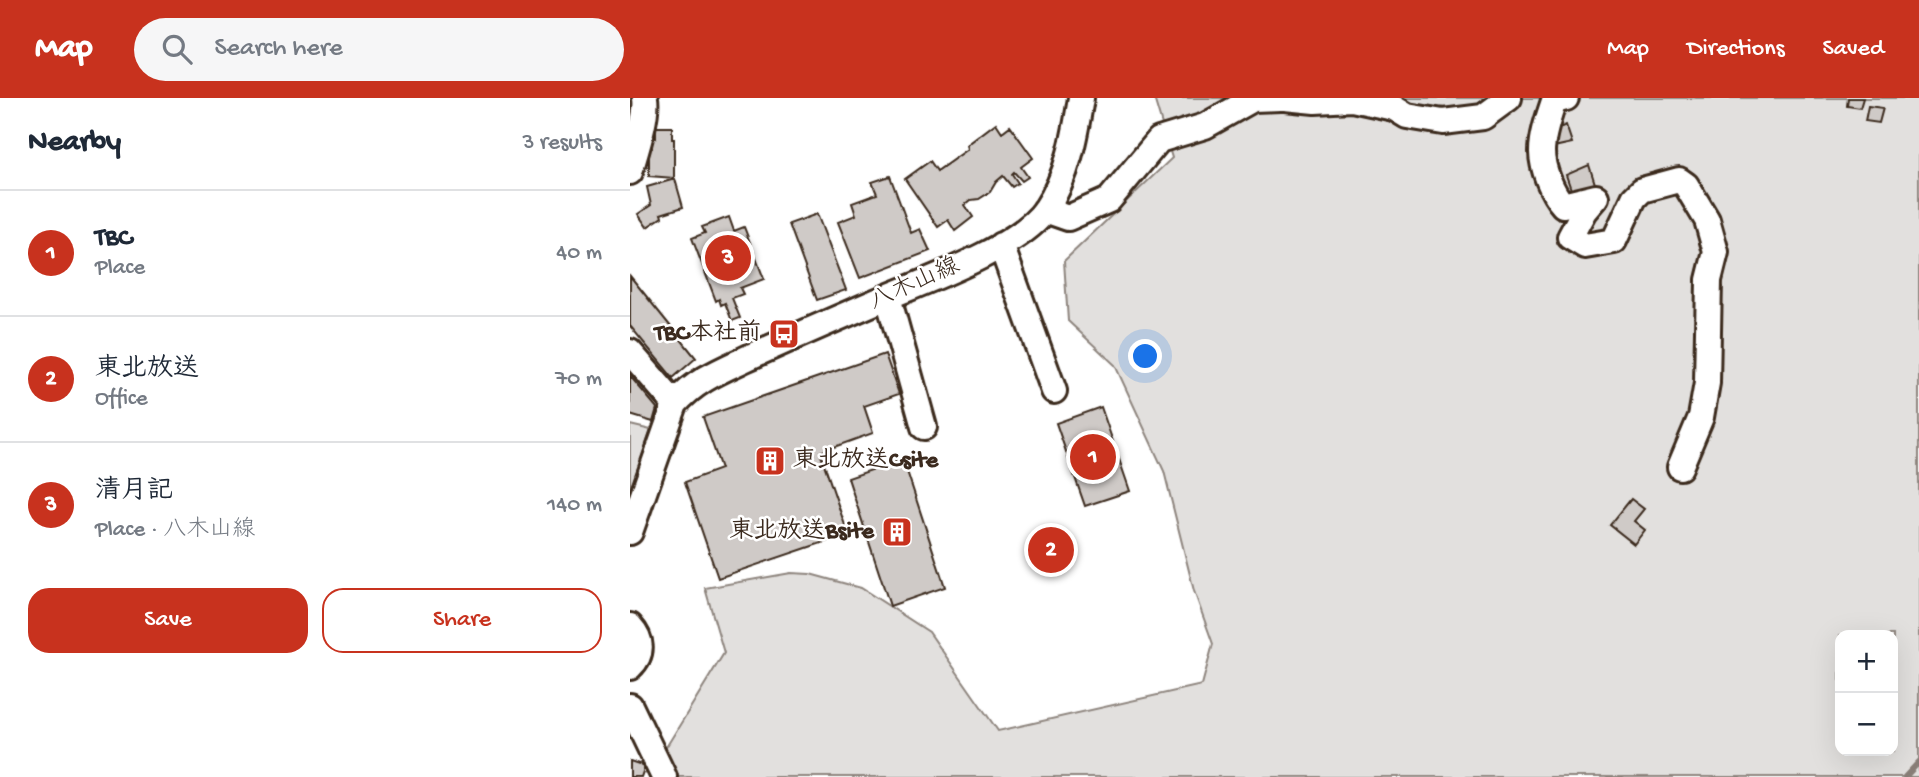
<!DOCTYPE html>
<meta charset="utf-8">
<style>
:root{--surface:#fff;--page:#f6f6f7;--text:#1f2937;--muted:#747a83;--line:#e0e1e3;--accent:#c8321e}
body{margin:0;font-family:"Gochi Hand","Klee One",sans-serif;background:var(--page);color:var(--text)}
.controls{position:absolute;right:21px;bottom:21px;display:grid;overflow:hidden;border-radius:14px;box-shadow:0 7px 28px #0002}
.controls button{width:63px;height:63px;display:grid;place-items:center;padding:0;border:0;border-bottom:2px solid var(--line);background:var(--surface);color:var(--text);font:35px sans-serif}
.you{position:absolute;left:516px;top:259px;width:24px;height:24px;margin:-18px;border:5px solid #fff;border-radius:50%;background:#1a73e8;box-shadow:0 0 0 10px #1a73e833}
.badge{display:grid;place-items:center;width:46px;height:46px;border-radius:50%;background:var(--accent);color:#fff;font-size:23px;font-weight:700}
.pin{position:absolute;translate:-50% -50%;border:4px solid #fff;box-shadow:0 2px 7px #0006}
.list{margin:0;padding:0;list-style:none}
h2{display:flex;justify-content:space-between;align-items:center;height:91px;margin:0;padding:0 28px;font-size:30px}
h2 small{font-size:23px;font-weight:400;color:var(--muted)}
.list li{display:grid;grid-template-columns:46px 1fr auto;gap:21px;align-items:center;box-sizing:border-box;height:126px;padding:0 28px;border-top:2px solid var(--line)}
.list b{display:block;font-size:26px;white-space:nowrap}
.list p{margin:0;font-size:23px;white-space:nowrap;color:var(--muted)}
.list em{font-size:23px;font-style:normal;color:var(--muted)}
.actions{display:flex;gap:14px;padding:21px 28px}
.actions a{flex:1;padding:16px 0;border:2px solid var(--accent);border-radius:21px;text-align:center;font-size:24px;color:var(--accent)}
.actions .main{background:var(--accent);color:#fff}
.icon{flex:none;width:38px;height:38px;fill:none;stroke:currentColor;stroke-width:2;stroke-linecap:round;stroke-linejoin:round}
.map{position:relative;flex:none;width:1289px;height:679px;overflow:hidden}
header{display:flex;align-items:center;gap:42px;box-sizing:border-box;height:98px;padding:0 35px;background:var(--accent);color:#fff}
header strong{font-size:33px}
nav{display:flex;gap:38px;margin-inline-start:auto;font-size:24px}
.search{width:490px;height:63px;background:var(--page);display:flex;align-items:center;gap:18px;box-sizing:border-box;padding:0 24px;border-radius:38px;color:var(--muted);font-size:26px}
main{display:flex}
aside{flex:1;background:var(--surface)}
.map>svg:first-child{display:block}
</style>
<header>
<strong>Map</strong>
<div class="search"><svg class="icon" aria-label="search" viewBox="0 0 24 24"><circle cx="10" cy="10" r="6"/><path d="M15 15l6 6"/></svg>Search here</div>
<nav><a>Map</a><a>Directions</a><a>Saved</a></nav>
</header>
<main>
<aside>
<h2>Nearby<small>3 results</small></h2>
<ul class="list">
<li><span class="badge">1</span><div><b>TBC</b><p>Place</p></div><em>40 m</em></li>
<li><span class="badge">2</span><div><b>東北放送</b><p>Office</p></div><em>70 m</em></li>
<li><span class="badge">3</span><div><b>清月記</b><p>Place · 八木山線</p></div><em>140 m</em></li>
</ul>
<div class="actions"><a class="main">Save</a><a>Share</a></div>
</aside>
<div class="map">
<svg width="1289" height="679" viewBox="0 0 1289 679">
<rect width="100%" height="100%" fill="#fff"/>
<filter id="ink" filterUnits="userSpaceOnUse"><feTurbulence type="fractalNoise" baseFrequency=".0143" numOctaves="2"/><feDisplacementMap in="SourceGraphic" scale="14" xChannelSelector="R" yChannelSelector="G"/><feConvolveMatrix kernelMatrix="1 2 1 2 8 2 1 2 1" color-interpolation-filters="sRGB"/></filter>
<g filter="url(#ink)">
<path fill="#e2e0de" stroke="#8e857e" stroke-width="2" fill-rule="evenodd" d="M524 0H1289V679H45L35 651 94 555 75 490 161 475 180 476 231 490 299 534 368 633 572 587 583 546 564 493 534 373 485 267 438 223 434 163 542 60ZM1210 537H1263V653H1210Z
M0 327 21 332 0 393Z"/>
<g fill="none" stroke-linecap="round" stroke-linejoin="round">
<path stroke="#887e77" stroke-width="6" d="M1275 679 1289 664"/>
</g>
<path fill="#cfcac7" stroke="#3b2a1e" stroke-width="2" d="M1218 0H1233L1230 10 1217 8Z
M1238 8 1253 10 1249 25 1235 23Z
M366 25 372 34 380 28 403 60 391 69 398 79 392 83 384 74 382 76 388 85 382 89 373 78 366 84 360 94 349 101 341 102 335 107 343 119 325 133 318 122 308 129 275 81 300 63 307 73 338 51 337 47Z
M936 27 942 45 919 50 915 36Z
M26 29H42V41H44V80L19 78V51L22 50V39L26 40Z
M959 67 967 92 944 100 936 77Z
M260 78 281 135 290 131 300 153 230 180 208 124 226 117 222 105 247 96 242 84Z
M45 81 53 109 31 116 32 119 17 129 8 116 21 107 17 89Z
M187 116 216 192 187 202 159 126Z
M99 119 104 133 114 129 134 181 110 190 113 196 102 200 110 220 102 223 95 205 91 207 89 201 86 203 62 140 75 135 72 129Z
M0 178 66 260 43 280 0 228Z
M255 256 269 296 234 308 243 335 190 354 218 436 88 480 55 384 91 371 73 319Z
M0 278 27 310 23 324 0 317Z
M471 309 500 393 455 408 426 325Z
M273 361 315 489 260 508 218 380Z
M1001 401 1014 411 1004 423 1015 432 1004 446 980 427Z
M0 663 15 668 11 679H0Z"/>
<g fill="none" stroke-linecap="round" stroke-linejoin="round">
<g stroke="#3b2a1e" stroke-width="30">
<path id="minor" d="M655 0 685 3 722 1 764 10 777 18 813 24 853 19 879 0
M936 0 924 3C919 18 912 37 912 54 912 70 922 95 933 107L966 99 954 113 940 139 955 148 984 143 1004 100 1012 92 1049 82 1056 87 1077 122 1086 154 1079 182 1077 285 1071 319 1050 369
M0 74C5 56 18 18 15 0
M415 112 438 120 479 102 529 42 575 28 623 1 650 0
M371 147 424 293
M258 199 294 329
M0 254 45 306
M0 434 45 306C64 284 87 274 113 262 157 242 201 223 245 204 290 185 390 150 416 111 438 78 445 38 451 0
M0 528C12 541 14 556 0 569
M0 608 34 679"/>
</g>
<use href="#minor" stroke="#fff" stroke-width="24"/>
</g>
</g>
<defs>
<g id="bus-square" transform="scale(1.575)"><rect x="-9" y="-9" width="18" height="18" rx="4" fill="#c8321e" stroke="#fff"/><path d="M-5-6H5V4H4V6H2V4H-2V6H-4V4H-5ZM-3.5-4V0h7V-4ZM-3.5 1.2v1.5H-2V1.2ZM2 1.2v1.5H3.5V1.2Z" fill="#fff"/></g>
<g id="building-square" transform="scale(1.575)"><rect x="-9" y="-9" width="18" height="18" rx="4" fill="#c8321e" stroke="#fff"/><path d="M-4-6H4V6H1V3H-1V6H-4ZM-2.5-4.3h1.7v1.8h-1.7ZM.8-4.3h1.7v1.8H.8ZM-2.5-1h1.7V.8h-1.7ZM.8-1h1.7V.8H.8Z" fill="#fff"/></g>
</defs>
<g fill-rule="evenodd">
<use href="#bus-square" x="154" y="236"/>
<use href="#building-square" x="140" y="363"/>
<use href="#building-square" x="267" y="434"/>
</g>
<g text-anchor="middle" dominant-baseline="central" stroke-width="5" stroke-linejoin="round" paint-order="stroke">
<g font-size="24" fill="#3b2a1e" stroke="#fff">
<text transform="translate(285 187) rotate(-24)">八木山線</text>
</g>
<g font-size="24" font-weight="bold" fill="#3b2a1e" stroke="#fff" text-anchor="end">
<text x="131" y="236">TBC本社前</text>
<text x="163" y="363" text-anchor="start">東北放送Csite</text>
<text x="244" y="434">東北放送Bsite</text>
</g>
</g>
</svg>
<div class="controls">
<button>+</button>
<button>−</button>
</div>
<div class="you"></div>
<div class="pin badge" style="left:463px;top:359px">1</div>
<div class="pin badge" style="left:421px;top:452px">2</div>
<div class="pin badge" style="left:98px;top:160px">3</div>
</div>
</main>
